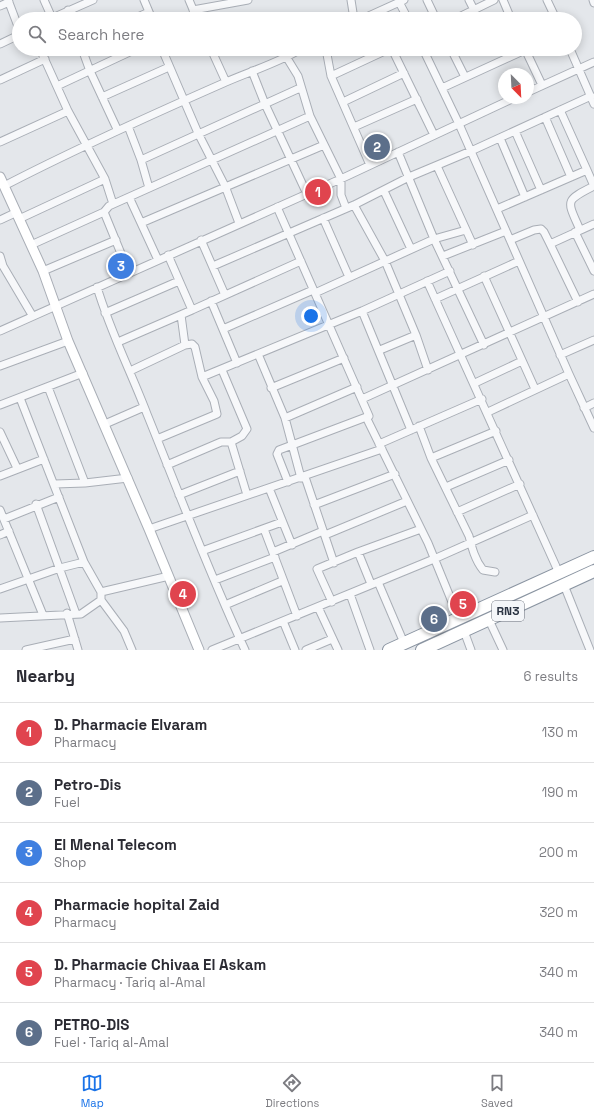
<!DOCTYPE html>
<meta charset="utf-8">
<style>
:root{--surface:#fff;--page:#f7f7f7;--text:#2b2b33;--muted:#7c7c81;--line:#e1e1e2;--accent:#1a73e8}
body{margin:0;font-family:"Space Grotesk",sans-serif;background:var(--page);color:var(--text)}
.compass{position:absolute;left:498px;top:68px;width:36px;height:36px;border-radius:50%;background:var(--surface);box-shadow:0 2px 10px #0003;rotate:156deg}
.you{position:absolute;left:311px;top:316px;width:14px;height:14px;margin:-10px;border:3px solid #fff;border-radius:50%;background:#1a73e8;box-shadow:0 0 0 6px #1a73e833}
.badge{display:grid;place-items:center;width:26px;height:26px;border-radius:50%;background:var(--accent);color:#fff;font-size:13px;font-weight:700}
.pin{position:absolute;translate:-50% -50%;border:2px solid #fff;box-shadow:0 1px 4px #0006}
.list{margin:0;padding:0;list-style:none}
h2{display:flex;justify-content:space-between;align-items:center;height:52px;margin:0;padding:0 16px;font-size:17px}
h2 small{font-size:13px;font-weight:400;color:var(--muted)}
.list li{display:grid;grid-template-columns:26px 1fr auto;gap:12px;align-items:center;box-sizing:border-box;height:60px;padding:0 16px;border-top:1px solid var(--line)}
.list b{display:block;font-size:15px;white-space:nowrap}
.list p{margin:0;font-size:13px;white-space:nowrap;color:var(--muted)}
.list em{font-size:13px;font-style:normal;color:var(--muted)}
.icon{flex:none;width:22px;height:22px;fill:none;stroke:currentColor;stroke-width:2;stroke-linecap:round;stroke-linejoin:round}
.map{position:relative;flex:none;width:594px;height:650px;overflow:hidden}
.search{position:absolute;background:var(--surface);box-shadow:0 2px 10px #0003;left:12px;right:12px;top:12px;height:44px;display:flex;align-items:center;gap:10px;box-sizing:border-box;padding:0 14px;border-radius:22px;color:var(--muted);font-size:15px}
.sheet{height:412px;background:var(--surface)}
nav{display:flex;justify-content:space-around;align-items:center;box-sizing:border-box;height:56px;border-top:1px solid var(--line);background:var(--surface);font-size:11px;color:var(--muted)}
nav a{display:grid;justify-items:center;gap:2px}
nav .on{color:var(--accent)}
.map>svg:first-child{display:block}
</style>
<div class="map">
<svg width="594" height="650" viewBox="0 0 594 650">
<rect width="100%" height="100%" fill="#e4e7eb"/>
<g fill="none" stroke-linecap="round" stroke-linejoin="round">
<g stroke="#a9aeb6" stroke-width="9">
<path id="street" d="M8 0 19 29
M44 0 52 18
M144 0 152 19
M189 0 197 19
M351 0 354 19
M427 0 436 19
M469 0 474 10
M503 0 511 19
M547 0 556 19
M593 0 594 3
M399 2 408 19
M0 6 9 2
M68 10 71 19
M193 10 248 0
M50 19 93 0
M133 19 149 12
M362 19 404 0
M455 19 494 0
M0 44 19 35
M40 49 68 111 105 179 113 204
M82 49 90 71 117 129
M162 49 198 133 225 186 239 223
M211 49 226 82
M326 49 331 76 370 165
M392 49 434 135
M423 49 459 124 569 374 594 428
M451 49 465 77
M525 49 542 85
M570 49 594 104
M287 58 298 76 310 116 341 179V195L346 208
M252 71 265 104 307 194
M331 76 389 49
M0 80 45 59
M57 86 136 49
M442 88 525 50
M528 92 594 62
M102 97 169 67
M343 102 404 73
M545 117 571 177
M128 126 141 160 149 188
M354 127 417 99
M515 131 541 190
M500 138 525 197
M0 142 68 111
M398 152 434 239 484 345
M141 160 300 88
M437 166 473 245
M587 170 594 186
M4 186C77 148 151 115 226 82 251 71 278 63 301 49
M384 191 411 249
M129 197 158 260
M354 205 385 261 416 335 428 370
M277 207 369 416 279 450 277 454 288 482
M497 209 587 170 560 110
M323 218 349 277
M19 219 105 179
M0 220 15 213
M141 223 324 145
M580 230C567 200 564 201 594 186
M575 232 594 271
M201 240 225 295
M510 240 534 230 541 229 544 232 550 244
M31 245 104 212
M168 255 192 310 301 261
M0 256 3 266 32 315
M443 256 506 231
M213 266 354 205 409 177 471 151 591 96
M43 271 116 240
M129 273 104 212 109 206 310 116
M484 276 535 389
M427 281 559 573
M97 287C110 331 131 372 147 414 179 493 209 573 245 650
M315 293 434 239 466 230
M435 299 519 261
M211 301 237 363
M578 302 550 244 594 224
M362 311 411 430
M105 313 179 281
M181 315 185 345
M223 329 313 290
M0 331 345 177 514 98
M118 342 192 310
M380 350 416 335
M258 354 285 418 301 478
M560 355 594 340
M0 366 68 341
M222 370 247 429 242 436 231 442
M130 371 185 345 192 344 195 347 202 377 214 401 217 414 157 439
M202 377 362 311 450 271
M475 383 522 361
M48 387 85 483
M271 388 344 358
M20 398 84 562 101 592V600L124 631 132 650
M362 399 594 294
M0 405 83 373
M584 408 594 403
M488 412 569 374
M366 417 428 543 459 619
M285 418 357 387
M105 424 144 407
M419 426 431 458 469 536C472 548 475 560 483 570L495 572
M0 432 17 468
M379 444 482 399
M431 458 496 431
M167 465 221 442H231L247 495
M0 476 44 459
M305 477 334 563
M55 484 85 483 128 478
M446 487 509 460
M269 488 292 545
M179 495 240 471
M36 504 76 614
M314 505 395 474
M0 510 43 615
M457 512 520 484
M4 519 59 497
M149 529 382 449
M264 529 297 616
M0 535 9 531
M325 535 407 501
M202 551 282 522
M273 552 323 531
M358 552 371 584
M215 580 275 557
M378 582 404 643
M564 585 590 650
M0 589 60 568 84 562
M101 592 169 576
M350 594 370 650
M332 602 317 569 358 552 421 529
M225 605 282 581
M318 607 338 650
M67 613 78 650
M0 618 81 614 101 600
M489 620 503 650
M283 621 295 650
M464 631 471 650
M26 650 75 639
M212 650 434 559 533 515
M306 650 332 639"/>
</g>
<g stroke="#a9aeb6" stroke-width="11">
<path id="secondary" d="M0 177 43 271 68 341 149 529 199 650"/>
</g>
<g stroke="#8b95a2" stroke-width="14">
<path id="highway" d="M389 650 594 557
M422 650 594 571"/>
</g>
<use href="#street" stroke="#f7f8fa" stroke-width="7"/>
<use href="#secondary" stroke="#fff" stroke-width="9"/>
<use href="#highway" stroke="#fff" stroke-width="12"/>
</g>
<g text-anchor="middle" dominant-baseline="central" stroke-width="3" stroke-linejoin="round" paint-order="stroke">
<rect fill="#f4f6f9" stroke="#686f7a" stroke-width="1" x="492" y="601" width="32" height="20" rx="3"/>
<g font-size="12" font-weight="bold" fill="#2c3544">
<text x="508" y="611">RN3</text>
</g>
</g>
</svg>
<svg class="compass" viewBox="-18 -18 36 36"><path d="M0-13l5 13h-10z" fill="#e53935"/><path d="M0 13l5-13h-10z" fill="#7c7c81"/></svg>
<div class="you"></div>
<div class="pin badge" style="left:318px;top:192px;background:#e0444e">1</div>
<div class="pin badge" style="left:377px;top:147px;background:#5c6f8a">2</div>
<div class="pin badge" style="left:121px;top:266px;background:#3f7fe0">3</div>
<div class="pin badge" style="left:183px;top:594px;background:#e0444e">4</div>
<div class="pin badge" style="left:463px;top:604px;background:#e0444e">5</div>
<div class="pin badge" style="left:434px;top:619px;background:#5c6f8a">6</div>
<div class="search"><svg class="icon" aria-label="search" viewBox="0 0 24 24"><circle cx="10" cy="10" r="6"/><path d="M15 15l6 6"/></svg>Search here</div>
</div>
<section class="sheet">
<h2>Nearby<small>6 results</small></h2>
<ul class="list">
<li><span class="badge" style="background:#e0444e">1</span><div><b>D. Pharmacie Elvaram</b><p>Pharmacy</p></div><em>130 m</em></li>
<li><span class="badge" style="background:#5c6f8a">2</span><div><b>Petro-Dis</b><p>Fuel</p></div><em>190 m</em></li>
<li><span class="badge" style="background:#3f7fe0">3</span><div><b>El Menal Telecom</b><p>Shop</p></div><em>200 m</em></li>
<li><span class="badge" style="background:#e0444e">4</span><div><b>Pharmacie hopital Zaid</b><p>Pharmacy</p></div><em>320 m</em></li>
<li><span class="badge" style="background:#e0444e">5</span><div><b>D. Pharmacie Chivaa El Askam</b><p>Pharmacy · Tariq al-Amal</p></div><em>340 m</em></li>
<li><span class="badge" style="background:#5c6f8a">6</span><div><b>PETRO-DIS</b><p>Fuel · Tariq al-Amal</p></div><em>340 m</em></li>
</ul>
</section>
<nav>
<a class="on"><svg class="icon" aria-label="map" viewBox="0 0 24 24"><path d="M3 6l6-2 6 2 6-2v14l-6 2-6-2-6 2zM9 4v14M15 6v14"/></svg>Map</a>
<a><svg class="icon" aria-label="directions" viewBox="0 0 24 24"><path d="M12 3l9 9-9 9-9-9zM9 14v-3h6M13 9l2 2-2 2"/></svg>Directions</a>
<a><svg class="icon" aria-label="saved" viewBox="0 0 24 24"><path d="M7 4h10v16l-5-4-5 4z"/></svg>Saved</a>
</nav>
